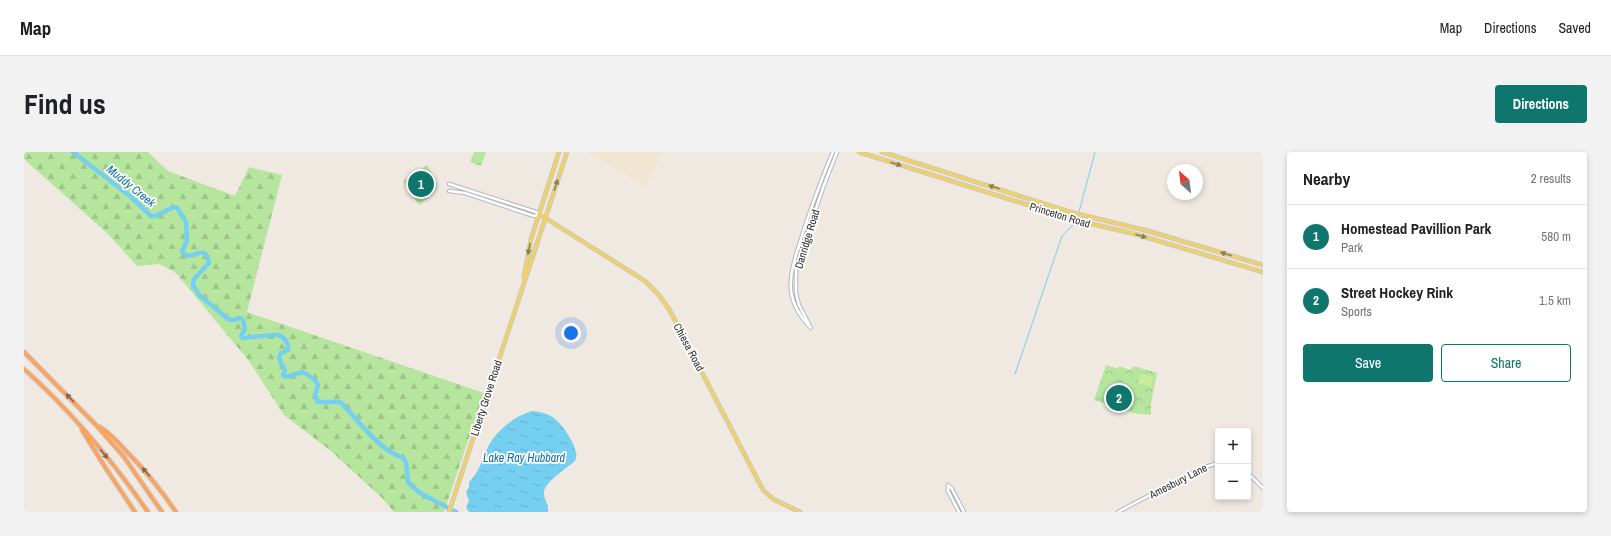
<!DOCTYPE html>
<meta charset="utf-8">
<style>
:root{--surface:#fff;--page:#f2f2f2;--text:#202124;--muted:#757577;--line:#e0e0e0;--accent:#0f766e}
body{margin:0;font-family:"Archivo Narrow",sans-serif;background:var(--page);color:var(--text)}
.controls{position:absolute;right:12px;bottom:12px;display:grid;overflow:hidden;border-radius:4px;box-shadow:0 2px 6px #0003}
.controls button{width:36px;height:36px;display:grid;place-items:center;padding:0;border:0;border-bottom:1px solid var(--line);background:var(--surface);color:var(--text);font:20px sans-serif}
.compass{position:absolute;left:1143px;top:12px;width:36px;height:36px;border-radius:50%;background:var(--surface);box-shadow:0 2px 6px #0003;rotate:332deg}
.you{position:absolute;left:547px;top:181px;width:14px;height:14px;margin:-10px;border:3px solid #fff;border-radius:50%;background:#1a73e8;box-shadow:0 0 0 6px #1a73e833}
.badge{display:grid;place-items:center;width:26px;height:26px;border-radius:50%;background:var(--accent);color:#fff;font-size:13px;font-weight:700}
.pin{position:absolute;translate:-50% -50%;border:2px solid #fff;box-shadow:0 1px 4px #0006}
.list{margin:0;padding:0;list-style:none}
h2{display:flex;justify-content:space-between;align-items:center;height:52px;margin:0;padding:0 16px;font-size:17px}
h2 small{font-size:13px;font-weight:400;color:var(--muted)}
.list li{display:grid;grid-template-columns:26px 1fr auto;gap:12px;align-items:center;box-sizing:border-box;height:64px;padding:0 16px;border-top:1px solid var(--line)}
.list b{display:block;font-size:15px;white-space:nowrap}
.list p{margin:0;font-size:13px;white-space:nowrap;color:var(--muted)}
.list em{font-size:13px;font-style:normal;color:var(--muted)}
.actions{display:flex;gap:8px;padding:12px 16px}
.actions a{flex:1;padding:9px 0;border:1px solid var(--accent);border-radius:4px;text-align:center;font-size:14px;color:var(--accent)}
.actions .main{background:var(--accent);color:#fff}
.map{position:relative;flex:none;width:1239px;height:360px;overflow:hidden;border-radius:4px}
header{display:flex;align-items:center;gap:24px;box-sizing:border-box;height:56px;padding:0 20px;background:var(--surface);border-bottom:1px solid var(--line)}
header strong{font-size:19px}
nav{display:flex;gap:22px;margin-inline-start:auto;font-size:14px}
.intro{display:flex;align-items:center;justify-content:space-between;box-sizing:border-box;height:96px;padding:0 24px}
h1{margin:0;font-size:28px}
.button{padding:10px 18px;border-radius:4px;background:var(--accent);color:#fff;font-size:14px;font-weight:700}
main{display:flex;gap:24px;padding:0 24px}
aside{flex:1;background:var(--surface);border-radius:4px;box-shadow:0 2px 6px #0003}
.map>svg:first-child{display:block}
</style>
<header>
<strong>Map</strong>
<nav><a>Map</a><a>Directions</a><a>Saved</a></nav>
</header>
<div class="intro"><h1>Find us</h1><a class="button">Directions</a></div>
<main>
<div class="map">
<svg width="1239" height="360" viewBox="0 0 1239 360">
<defs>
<pattern id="forest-firs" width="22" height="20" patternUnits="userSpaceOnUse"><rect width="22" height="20" fill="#b6e59e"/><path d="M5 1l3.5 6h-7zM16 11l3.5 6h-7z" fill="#9dc588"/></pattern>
<pattern id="park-crowns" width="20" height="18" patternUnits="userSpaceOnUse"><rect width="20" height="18" fill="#b6e59e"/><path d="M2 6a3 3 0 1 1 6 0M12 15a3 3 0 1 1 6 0" fill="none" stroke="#9dc588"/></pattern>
<pattern id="water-ripples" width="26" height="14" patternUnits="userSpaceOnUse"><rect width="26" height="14" fill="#75cff0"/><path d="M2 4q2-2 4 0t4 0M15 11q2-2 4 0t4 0" fill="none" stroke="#66b2ce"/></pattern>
</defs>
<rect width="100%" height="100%" fill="#efe9e1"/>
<path fill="#f0e6d1" d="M564 0H638L622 35Z"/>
<path fill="url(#forest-firs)" d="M0 0H124L144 19 211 44 225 15 258 23 223 160 460 241 420 360H370L358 346 307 299 260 263 225 209 151 120 135 112 113 114 85 83 0 7Z"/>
<path fill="url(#park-crowns)" d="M450 0H462L457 14 446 10Z
M403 13C417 36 418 37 395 53L379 29Z
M1082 213 1094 217 1095 214 1106 218 1110 214 1133 221 1127 251V263L1109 261 1070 248Z"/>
<path fill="#c9ec9a" d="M1116 222 1129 225 1127 235 1114 231Z
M1094 238 1102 247 1097 253 1088 244Z"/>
<path fill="url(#water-ripples)" d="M508 259C515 260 521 261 527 264 537 270 549 288 552 300 553 303 552 306 551 309 543 316 519 331 520 341 520 349 525 351 524 360H445L442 355 445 349 442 340 445 335V330C456 320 458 306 465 293 474 277 491 264 508 259Z"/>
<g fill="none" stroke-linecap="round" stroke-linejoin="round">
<path stroke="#75cff0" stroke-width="1" d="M1055 60 1071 0
M991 222 1038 84 1051 71"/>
<path stroke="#75cff0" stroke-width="4.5" d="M49 0 107 45 127 64H131L150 55 153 56 162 70 163 89 158 99C166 114 181 87 185 111L170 127 169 133 175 143 204 167 209 168 216 166 219 168 221 177 217 184 219 186C225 186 250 182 254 183 261 185 264 191 264 198L257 201 255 206 261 219 259 223 261 225 279 220 291 228 294 233 291 243 294 250H316C336 269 352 296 379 306L382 310 384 330 396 341 432 360"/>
<g stroke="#b4b7c1" stroke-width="4.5">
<path id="minor" d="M425 32 512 60 515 63
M425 39 441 41 510 64 515 63
M785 172 775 153 772 141V116L800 33 813 0
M787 176C777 166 769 154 767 139 765 118 774 98 780 77 789 51 798 25 809 0
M1224 321 1239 336
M924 333 928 337 940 360
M924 334V339L935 360
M1094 360 1175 317 1194 311"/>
</g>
<g stroke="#c9c9c9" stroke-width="5">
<path id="major" d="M835 0 1055 69 1111 82 1239 120
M858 0 1046 60 1124 79 1239 113
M515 63 520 65 621 129 634 142 645 157 739 338 749 347 776 360
M500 125 507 87 535 0
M425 360 543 0"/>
</g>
<g stroke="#c9c9c9" stroke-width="5.5">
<path id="highway" d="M0 200 73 274 100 305 138 360
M0 217C47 259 88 308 124 360
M76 275C87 282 95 291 103 300 122 319 137 338 152 360
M58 278 81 315 111 360"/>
</g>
<use href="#minor" stroke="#fff" stroke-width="2.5"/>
<use href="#major" stroke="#f2d163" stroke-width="3"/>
<use href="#highway" stroke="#ffa35c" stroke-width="3.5"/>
</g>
<defs><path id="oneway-solid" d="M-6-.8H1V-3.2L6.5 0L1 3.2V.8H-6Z"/></defs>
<g fill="#908048">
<use href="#oneway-solid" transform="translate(872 12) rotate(18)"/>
<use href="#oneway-solid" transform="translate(532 33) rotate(-72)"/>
<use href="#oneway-solid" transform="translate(970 35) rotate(-163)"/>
<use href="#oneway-solid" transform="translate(1117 84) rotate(16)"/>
<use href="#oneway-solid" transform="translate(505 97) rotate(101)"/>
<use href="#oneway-solid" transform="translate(1202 102) rotate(-163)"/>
</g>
<g fill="#8c6343">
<use href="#oneway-solid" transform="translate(46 246) rotate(-134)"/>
<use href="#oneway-solid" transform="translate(80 302) rotate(51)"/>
<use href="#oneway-solid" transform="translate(122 320) rotate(-131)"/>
</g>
<g text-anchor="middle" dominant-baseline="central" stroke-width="3.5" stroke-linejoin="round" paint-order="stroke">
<g font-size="11" fill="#2e2e2e" stroke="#fff">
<text transform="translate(1036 63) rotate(17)">Princeton Road</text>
<text transform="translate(783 87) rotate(-73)">Danridge Road</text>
<text transform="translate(665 195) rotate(62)">Chiesa Road</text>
<text transform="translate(462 246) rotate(-72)">Liberty Grove Road</text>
<text transform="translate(1154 329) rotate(-27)">Amesbury Lane</text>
</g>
<g font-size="12" font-style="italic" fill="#0d6fa3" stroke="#fff">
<text transform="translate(107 34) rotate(39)">Muddy Creek</text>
<text x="500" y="306">Lake Ray Hubbard</text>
</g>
</g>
</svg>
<div class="controls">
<button>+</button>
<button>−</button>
</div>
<svg class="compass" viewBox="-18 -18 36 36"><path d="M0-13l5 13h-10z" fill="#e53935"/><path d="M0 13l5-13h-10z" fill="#757577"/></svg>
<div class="you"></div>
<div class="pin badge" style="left:397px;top:32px">1</div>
<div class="pin badge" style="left:1095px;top:246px">2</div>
</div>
<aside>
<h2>Nearby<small>2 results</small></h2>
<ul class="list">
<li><span class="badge">1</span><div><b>Homestead Pavillion Park</b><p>Park</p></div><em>580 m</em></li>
<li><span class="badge">2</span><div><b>Street Hockey Rink</b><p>Sports</p></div><em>1.5 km</em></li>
</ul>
<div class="actions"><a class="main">Save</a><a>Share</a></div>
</aside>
</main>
